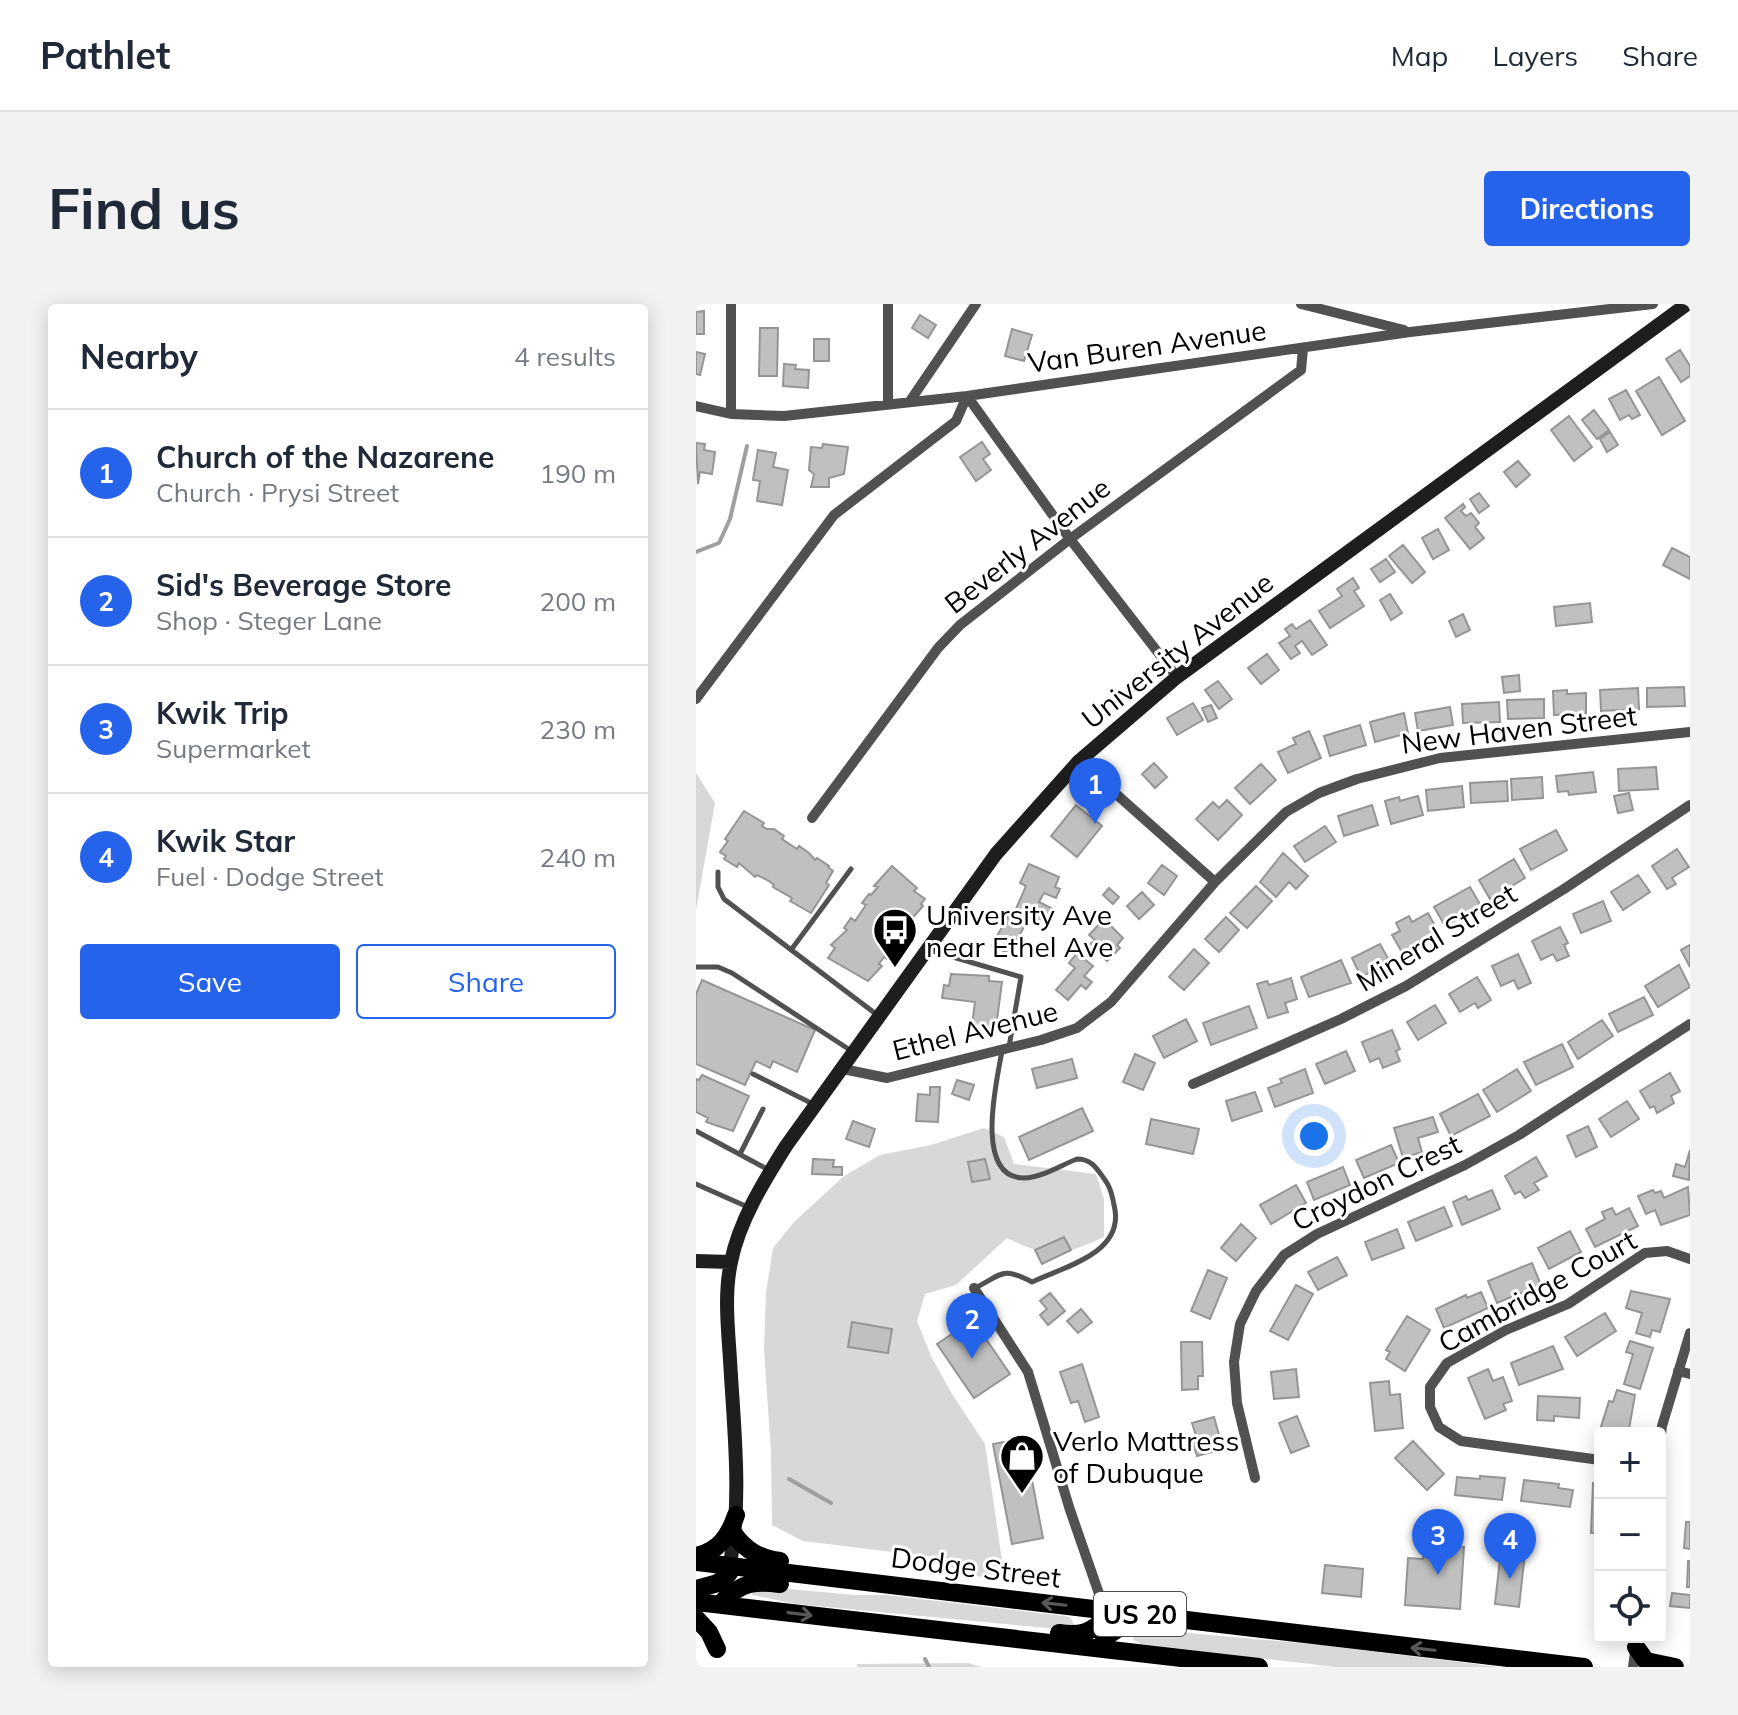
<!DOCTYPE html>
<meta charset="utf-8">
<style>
:root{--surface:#fff;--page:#f2f2f3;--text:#1f2937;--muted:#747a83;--line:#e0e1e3;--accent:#2563eb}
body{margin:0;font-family:Mulish,sans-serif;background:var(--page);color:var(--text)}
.controls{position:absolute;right:24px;bottom:24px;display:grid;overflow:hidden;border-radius:8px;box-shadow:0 4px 20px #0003}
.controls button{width:72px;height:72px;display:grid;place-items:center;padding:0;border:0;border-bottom:2px solid var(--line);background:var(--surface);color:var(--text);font:40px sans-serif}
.you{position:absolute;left:618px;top:832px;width:28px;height:28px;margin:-20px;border:6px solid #fff;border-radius:50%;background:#1a73e8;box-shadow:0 0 0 12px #1a73e833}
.badge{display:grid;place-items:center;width:52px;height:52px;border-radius:50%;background:var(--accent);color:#fff;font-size:26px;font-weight:700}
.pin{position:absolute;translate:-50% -66px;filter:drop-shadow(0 2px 4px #0008)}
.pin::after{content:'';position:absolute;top:42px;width:28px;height:24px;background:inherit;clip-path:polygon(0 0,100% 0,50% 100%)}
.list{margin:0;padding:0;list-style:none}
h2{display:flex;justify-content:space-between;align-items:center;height:104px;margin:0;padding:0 32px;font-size:34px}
h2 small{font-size:26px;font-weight:400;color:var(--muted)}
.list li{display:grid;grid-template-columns:52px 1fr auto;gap:24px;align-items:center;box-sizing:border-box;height:128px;padding:0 32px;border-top:2px solid var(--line)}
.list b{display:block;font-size:30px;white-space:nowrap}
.list p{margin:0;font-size:26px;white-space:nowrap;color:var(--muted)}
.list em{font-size:26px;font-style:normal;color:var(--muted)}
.actions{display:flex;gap:16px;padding:24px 32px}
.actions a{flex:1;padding:18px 0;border:2px solid var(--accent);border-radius:8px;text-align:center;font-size:28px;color:var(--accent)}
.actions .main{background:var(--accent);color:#fff}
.icon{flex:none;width:44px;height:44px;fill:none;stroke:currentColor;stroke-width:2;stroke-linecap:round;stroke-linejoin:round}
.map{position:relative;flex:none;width:994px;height:1363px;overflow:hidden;border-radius:8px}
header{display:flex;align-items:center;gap:48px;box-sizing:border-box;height:112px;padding:0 40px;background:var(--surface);border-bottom:2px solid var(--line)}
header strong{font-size:38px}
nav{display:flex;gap:44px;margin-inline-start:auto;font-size:28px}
.intro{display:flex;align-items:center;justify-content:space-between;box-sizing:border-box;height:192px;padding:0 48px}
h1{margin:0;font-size:56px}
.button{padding:20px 36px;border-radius:8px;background:var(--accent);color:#fff;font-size:28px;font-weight:700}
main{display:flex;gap:48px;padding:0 48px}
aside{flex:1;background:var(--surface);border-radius:8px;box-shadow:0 4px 20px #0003}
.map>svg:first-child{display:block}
</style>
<header>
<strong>Pathlet</strong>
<nav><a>Map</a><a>Layers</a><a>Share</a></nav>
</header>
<div class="intro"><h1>Find us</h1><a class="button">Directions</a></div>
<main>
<aside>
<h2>Nearby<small>4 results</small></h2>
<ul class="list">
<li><span class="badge">1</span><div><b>Church of the Nazarene</b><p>Church · Prysi Street</p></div><em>190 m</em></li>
<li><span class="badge">2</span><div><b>Sid's Beverage Store</b><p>Shop · Steger Lane</p></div><em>200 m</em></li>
<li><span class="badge">3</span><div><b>Kwik Trip</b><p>Supermarket</p></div><em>230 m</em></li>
<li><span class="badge">4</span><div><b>Kwik Star</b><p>Fuel · Dodge Street</p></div><em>240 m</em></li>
</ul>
<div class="actions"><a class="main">Save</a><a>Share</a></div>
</aside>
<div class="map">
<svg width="994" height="1363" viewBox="0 0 994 1363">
<rect width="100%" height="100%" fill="#fff"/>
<path fill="#d8d8d8" d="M0 469 19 499 0 606Z
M288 824 308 833 318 860 400 870 408 895V933C364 953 355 955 311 934L260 981 229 990 221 1017 235 1052 256 1090 289 1140 306 1256 299 1275 268 1270 238 1253 107 1237 76 1221 75 1149 68 1045 70 989 77 944 99 917 148 872 184 851 235 841Z
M70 1283 159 1291H191L369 1312 375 1314 378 1321 371 1326 100 1300 56 1291 57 1285Z
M449 1325 625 1341 803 1363H639L445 1340 438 1336 436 1328Z
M272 1359 285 1363H161V1360Z"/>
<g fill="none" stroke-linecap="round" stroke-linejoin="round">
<path stroke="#9f9f9f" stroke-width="4" d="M0 248 23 239 34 215 51 142
M93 1175 135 1199
M229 1355 233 1363"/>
</g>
<path fill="#c0c0c0" stroke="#959595" stroke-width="2" d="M8 7V30H0V8Z
M224 11 240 21 232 34 216 24Z
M64 24H82L81 72H63Z
M316 25 336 31 328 57 309 52Z
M118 35H133V57H118Z
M984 46 994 62V72L985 78 970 55Z
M0 48 9 50 4 71 0 70Z
M88 60 100 61 99 65 113 66 112 84 87 82Z
M963 73 989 117 966 131 940 87Z
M930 86 944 111 936 115 933 111 924 116 913 95Z
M898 106 913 126 901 135 886 116Z
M873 112 896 143 878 157 855 126Z
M914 128 922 141 911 148 904 135Z
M286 138 294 150 287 155 295 166 280 177 264 153Z
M0 139 9 140 8 146 19 148 16 170 4 168 2 180Z
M127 140 152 143 148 170 133 174V183H115L118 170 113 166 115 143 126 144Z
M62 146 80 149 77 163 92 166 86 201 61 197 64 177 57 176Z
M822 157 834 171 820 183 808 168Z
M783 189 793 202 783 209 774 195Z
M767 200 769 203 765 207 770 212 775 209 783 219 779 223 788 234 774 245 749 214Z
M742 225 753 246 737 255 726 234Z
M707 241 729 268 716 279 693 252Z
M976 244 994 253V275L967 261Z
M690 255 699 268 684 278 675 265Z
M657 274 663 284 658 287 668 302 634 324 623 307 646 292 641 285Z
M694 290 706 309 695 316 684 296Z
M894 299 896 318 860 322 858 303Z
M767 310 774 326 760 333 753 317Z
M614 316 631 341 616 351 606 337 599 342 604 349 595 355 583 339 594 332 589 325 596 320 600 325Z
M571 350 583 366 565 380 552 364Z
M823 371 824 387 808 389 806 373Z
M522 377 536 395 523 405 509 386Z
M988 383 989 402 951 403V384Z
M942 384 943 405 905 407 904 386Z
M871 386V390L890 389V410L858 411 857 387Z
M848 395V414L812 415 811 396Z
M803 398 804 418 767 419 766 400Z
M497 399 507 416 481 431 471 414Z
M515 401 521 414 512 418 506 404Z
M754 403 757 421 722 427 719 409Z
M708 409 712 429 679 438 674 418Z
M664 421 670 441 634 452 628 432Z
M613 427 625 454 592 469 582 448 600 440 597 434Z
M458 459 471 473 459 484 446 470Z
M565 460 580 476 554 500 539 484Z
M960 463 962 485 923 487 922 465Z
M897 468 900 488 873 491 872 487 862 488 860 472Z
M846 473 847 494 816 496 815 475Z
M811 477 812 497 775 499 774 479Z
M766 482 768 503 732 507 730 486Z
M933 489 937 506 922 509 918 492Z
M722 492 727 511 695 520 689 497 703 493 704 497Z
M531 496 546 511 522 536 500 515 517 498 523 504Z
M380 501 406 522 381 553 355 532Z
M676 501 682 521 648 532 642 512Z
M48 507 68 519 66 522 71 525H78L88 532 86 535 101 545 103 542 113 549 119 556 121 554 133 562 132 563 137 567 130 579 133 581 115 609 94 597 96 594 77 583 78 581 73 577 61 571 59 573 43 559 41 563 28 555 30 552 24 548 32 537 29 535Z
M629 522 640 538 609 558 598 542Z
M860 526 871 546 835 566 824 545Z
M981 545 993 563 976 574 980 580 971 585 956 562Z
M587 549 612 572 600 585 593 578 580 593 564 578Z
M818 555 829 574 794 595 783 576Z
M333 560 363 573 359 583 364 585 360 594 348 589 343 598 355 604 349 619 319 607 330 582 324 579Z
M466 561 481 572 468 591 452 579Z
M196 562 221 584 218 587 229 595 225 600 227 602 213 618 215 619 208 629 205 627 195 641 199 644 191 655 188 653 183 660 186 662 172 677 132 654 139 644 135 641 151 626 148 624 155 614 159 617 170 601 166 599 173 590 175 591 182 583 178 582Z
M942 571 954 588 927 606 915 588Z
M560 582 576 597 551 624 534 609Z
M774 583 785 602 749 622 738 603Z
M413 584 423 593 417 600 407 591Z
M446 588 458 601 443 615 431 602Z
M907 597 915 617 885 629 877 610Z
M732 609 743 629 707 650 696 631 704 627 700 619 713 612 716 618Z
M312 612 329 621 313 650 296 641Z
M530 613 543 626 523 648 509 635Z
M408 615 427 634 421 641 424 644 411 657 394 640 399 636 393 631Z
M864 623 872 639 868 641 873 652 861 657 857 650 845 656 836 637Z
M684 640 694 658 665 673 656 654Z
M994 641V663L985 646Z
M498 645 513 659 488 686 473 673Z
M381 649 397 662 388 672 396 678 390 685 385 681 372 696 360 686 379 664 373 659Z
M822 650 835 679 822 685 818 676 805 682 796 662Z
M645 656 655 679 613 693 605 673Z
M983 661 994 683 962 703 949 682Z
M255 670 293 672V677L306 678 299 731 275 728 279 698 246 694 248 681 253 682Z
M781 673 795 696 782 704 779 699 764 708 753 690Z
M595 674 601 695 589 699 592 708 572 714 561 680 571 677 573 681Z
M6 676 119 726 101 768 77 757 74 764 60 757 49 781 0 760V690Z
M948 693 957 711 922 728 913 710Z
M739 701 750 719 722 736 711 718Z
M553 702 561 724 515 741 507 719Z
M490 715 501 737 468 754 457 732Z
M906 716 917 732 882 755 872 738Z
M696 726 704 745 700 747 704 757 687 764 683 754 674 758 666 738Z
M866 740 877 763 840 781 828 758Z
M650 747 659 767 629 780 620 760Z
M439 750 459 759 447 786 427 778Z
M376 755 381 774 341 784 336 765Z
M609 765 617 789 579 803 572 784 586 779 584 775Z
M821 765 835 787 801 808 787 786Z
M974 769 984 787 975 792 978 799 961 809 958 802 954 804 944 787Z
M6 771 53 792 37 827 10 818 12 814 0 808V775L3 776Z
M261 776 278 781 273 796 256 790Z
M234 783H244L242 818 220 817 222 790 234 791Z
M559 788 566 807 536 817 530 797Z
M782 790 794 812 755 832 744 810Z
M931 797 943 815 915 833 903 815Z
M386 804 397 827 333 856 323 833Z
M737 813 742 828 722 834 726 848 707 854 698 824Z
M455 815 503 825 497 850 450 840Z
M157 817 179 825 173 843 150 835Z
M892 822 901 843 880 853 871 832Z
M695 841 703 859 668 874 660 856Z
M994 846 993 876 977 872 980 860 989 863Z
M840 853 851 872 838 879 843 886 829 894 824 887 819 890 809 872Z
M117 855 138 856 137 863H146V871L116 870Z
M289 855 294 875 276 878 272 858Z
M647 863 654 881 618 896 611 878Z
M600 881 610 899 575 920 564 901Z
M992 883 994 911 965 921 959 906 950 910 942 892 957 886 959 889 965 887 968 894Z
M796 886 804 905 766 921 757 898 770 892 772 896Z
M748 903 756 922 720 937 712 918Z
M916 904 920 911 933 904 942 922 899 943 890 925 909 915 906 908Z
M545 920 560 934 540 957 525 944Z
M701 925 708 944 676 956 669 938Z
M874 927 885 948 853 965 842 944Z
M368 933 375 946 346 960 339 946Z
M641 953 651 971 622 986 612 968Z
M836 959 845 981 801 999 792 977Z
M512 966 531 974 514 1015 495 1007Z
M600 981 617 990 592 1036 574 1027Z
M935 987 974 995 964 1028 956 1026 954 1033 940 1029 946 1009 930 1004Z
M785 988 792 1004 748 1024 740 1005 770 991 771 994Z
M354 989 369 1007 352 1021 344 1011 351 1005 344 997Z
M385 1005 396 1018 382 1029 371 1017Z
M909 1009 920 1027 881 1052 869 1033Z
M711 1012 734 1026 709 1067 690 1055 694 1048 690 1046Z
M277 1016 314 1070 278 1094 241 1040Z
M156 1018 196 1025 192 1049 152 1043Z
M934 1037 957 1044 944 1085 928 1080 937 1050 930 1048Z
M485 1038H506L507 1072H502V1085L486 1086Z
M857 1042 867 1065 823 1081 815 1059Z
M386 1060 403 1113 389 1118 382 1097 375 1099 364 1068Z
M600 1065 603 1093 578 1095 575 1068Z
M792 1065 797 1077 807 1073 816 1097 807 1100 810 1106 789 1115 772 1074Z
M693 1077 694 1091 704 1090 707 1124 679 1127 674 1079Z
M921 1086 939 1091 933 1125 929 1124 928 1129 904 1126 913 1097 917 1098Z
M842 1092 884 1094 883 1114 858 1112V1117L841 1116Z
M601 1112 613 1142 595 1149 583 1119Z
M518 1113 527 1145 501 1152 497 1139 502 1138 496 1119Z
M328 1134 347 1234 316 1240 297 1140Z
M717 1137 748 1170 731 1186 699 1154Z
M784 1172 809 1174 806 1196 759 1191 761 1173 784 1175Z
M828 1176 863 1180 862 1184 877 1186 874 1203 825 1197Z
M897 1179H904V1229H895Z
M990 1218H994V1245L988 1244Z
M728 1241 768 1243 764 1305 709 1301 712 1254 727 1255Z
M805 1246 829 1249 823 1303 799 1300Z
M992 1257H994V1283H991Z
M629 1261 667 1265 665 1293 626 1289Z
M976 1289 994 1291V1304L974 1302Z"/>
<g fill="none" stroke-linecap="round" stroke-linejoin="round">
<path stroke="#515151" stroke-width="5" d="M22 568V583L28 595 180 710
M95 646 155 565
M233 646 325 673 313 743
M0 663H22L36 669 154 746
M57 770 117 800
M0 827 73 866
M44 850 67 805
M0 880 54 904
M279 984C307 970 306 962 336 978 367 963 426 950 419 906 417 895 415 884 409 876 401 865 396 855 381 855 365 861 345 874 328 874 277 874 301 776 306 747"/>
<path stroke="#515151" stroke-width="10" d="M192 0V99
M605 0 708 26
M271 92 374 235 481 373
M214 97 280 0
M0 102 35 110 88 112 271 92 714 28 957 0
M35 110V0
M0 395 138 211 260 117 271 92
M383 457 519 578
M116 514 242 344 264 321 374 235 605 66 607 45
M147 765 191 774 345 736 381 724 415 698 519 578 590 508 623 489 661 475 744 454 994 428
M497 780 645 715 710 682 868 585 994 501
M278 984 332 1068 374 1206 409 1307
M982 1067 994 1070
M964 1140 966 1122 994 1029
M904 1156 765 1137 743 1123 734 1103V1083L751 1059 810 1026 872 1000 949 949 971 947 994 955
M559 1174 541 1099 538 1058 544 1020 560 987 588 951 621 930 769 861 823 831 994 720
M937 1363 941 1333"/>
<path stroke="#1e1e1e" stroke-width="14" d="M0 957 35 958
M32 1270C47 1200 38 1127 34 1056 32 1024 28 990 35 958 43 917 68 877 90 842L300 550 383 457 481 373 991 0"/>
<path stroke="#000" stroke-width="18" d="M38 1230C50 1247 64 1254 84 1257
M0 1252C23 1247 33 1232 40 1211
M0 1258 888 1363
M0 1285 22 1279 33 1269
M28 1296C46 1278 60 1277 84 1280
M0 1298 563 1363
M0 1314 13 1328 21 1345
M363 1329C383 1332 396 1329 409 1314
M408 1334 429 1320 452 1321
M940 1343 950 1357 979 1363"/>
</g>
<defs><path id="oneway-shaft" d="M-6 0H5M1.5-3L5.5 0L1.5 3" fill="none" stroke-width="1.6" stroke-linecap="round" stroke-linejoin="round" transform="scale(2)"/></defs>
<g stroke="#595959">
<use href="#oneway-shaft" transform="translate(358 1300) rotate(-174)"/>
<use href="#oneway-shaft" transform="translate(104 1310) rotate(7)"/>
<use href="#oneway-shaft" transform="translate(727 1345) rotate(-174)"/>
</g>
<defs>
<g id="bus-pin" transform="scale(2.3)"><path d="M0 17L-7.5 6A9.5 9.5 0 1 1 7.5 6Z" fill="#000" stroke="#fff"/><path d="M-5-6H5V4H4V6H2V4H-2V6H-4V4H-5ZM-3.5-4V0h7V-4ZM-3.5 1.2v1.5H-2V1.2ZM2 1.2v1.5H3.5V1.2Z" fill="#fff"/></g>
<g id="shop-pin" transform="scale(2.3)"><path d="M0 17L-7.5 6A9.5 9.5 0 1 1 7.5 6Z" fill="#000" stroke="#fff"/><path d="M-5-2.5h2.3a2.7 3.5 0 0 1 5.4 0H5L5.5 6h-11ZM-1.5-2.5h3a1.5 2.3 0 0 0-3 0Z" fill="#fff"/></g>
</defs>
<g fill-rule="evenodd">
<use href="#bus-pin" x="199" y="626"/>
<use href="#shop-pin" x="326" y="1152"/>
</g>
<g text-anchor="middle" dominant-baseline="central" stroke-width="6" stroke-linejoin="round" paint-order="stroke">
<rect fill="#fff" stroke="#4c4c4c" stroke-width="2" x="398" y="1288" width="92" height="44" rx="6"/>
<g font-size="26" font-weight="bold" fill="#000">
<text x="444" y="1310">US 20</text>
</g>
<g font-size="28" fill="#000" stroke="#fff">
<text transform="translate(451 42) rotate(-8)">Van Buren Avenue</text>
<text transform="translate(331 241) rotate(-38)">Beverly Avenue</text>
<text transform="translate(481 346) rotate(-38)">University Avenue</text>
<text transform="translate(823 425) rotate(-7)">New Haven Street</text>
<text transform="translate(740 633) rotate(-31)">Mineral Street</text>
<text transform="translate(279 726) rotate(-14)">Ethel Avenue</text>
<text transform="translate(680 878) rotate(-26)">Croydon Crest</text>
<text transform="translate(841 987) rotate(-29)">Cambridge Court</text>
<text transform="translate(280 1263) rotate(7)">Dodge Street</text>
</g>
<g font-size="28" fill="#000" stroke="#fff" text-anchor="start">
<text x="230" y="610">University Ave<tspan x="230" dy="32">near Ethel Ave</tspan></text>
<text x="357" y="1136">Verlo Mattress<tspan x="357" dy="32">of Dubuque</tspan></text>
</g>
</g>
</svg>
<div class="controls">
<button>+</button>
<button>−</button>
<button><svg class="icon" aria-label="locate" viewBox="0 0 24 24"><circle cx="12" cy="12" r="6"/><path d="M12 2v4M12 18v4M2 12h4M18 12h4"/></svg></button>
</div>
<div class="you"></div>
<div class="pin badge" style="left:399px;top:520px">1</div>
<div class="pin badge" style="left:276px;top:1055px">2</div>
<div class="pin badge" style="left:742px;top:1271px">3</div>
<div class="pin badge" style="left:814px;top:1275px">4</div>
</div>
</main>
